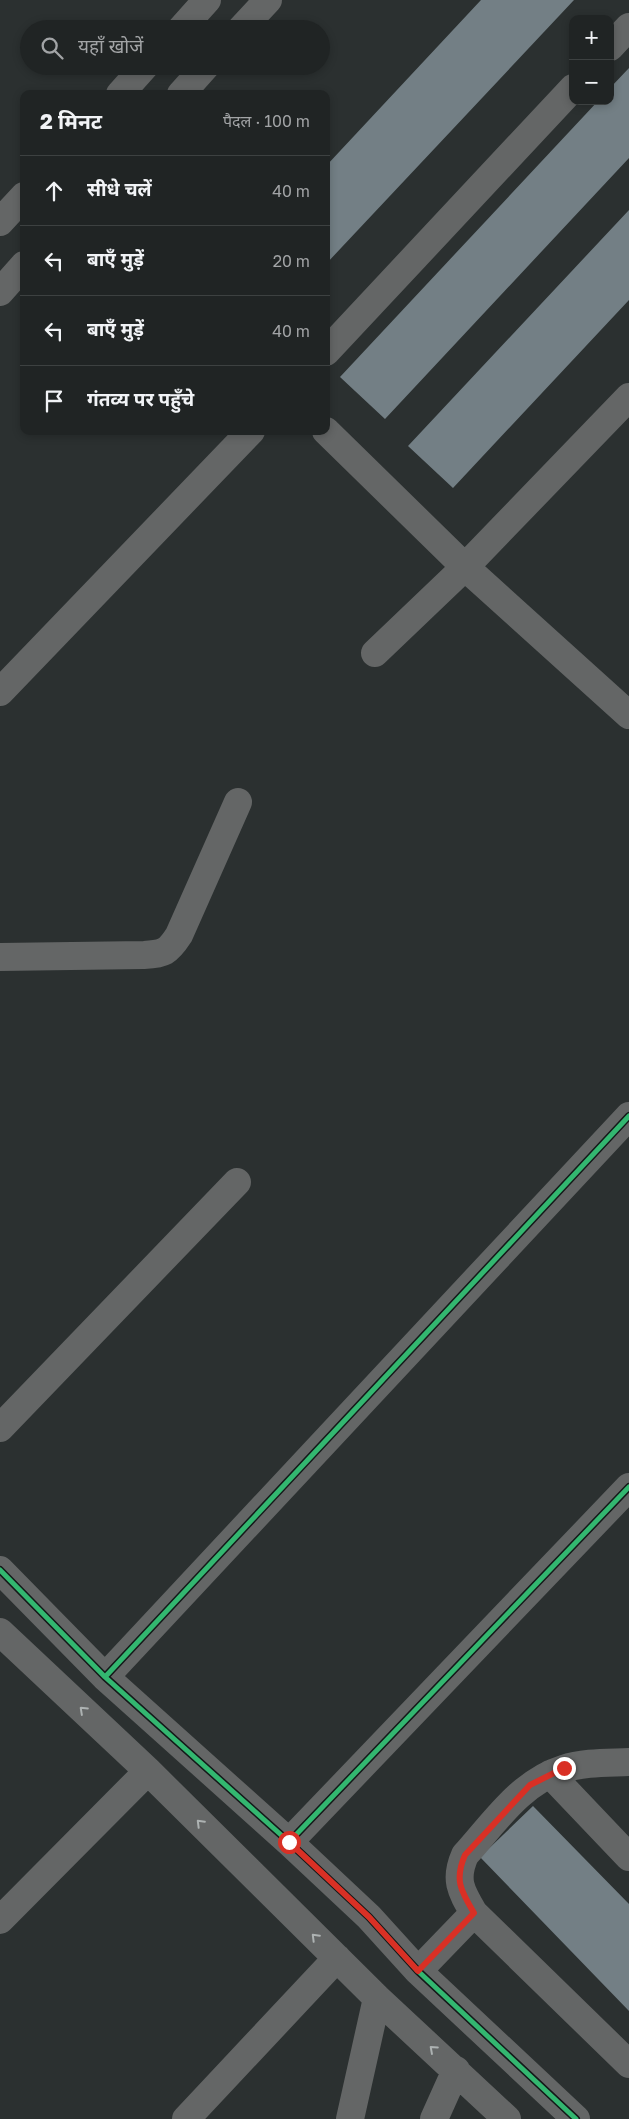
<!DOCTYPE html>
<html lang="hi">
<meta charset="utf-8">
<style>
:root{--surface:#202424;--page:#2d3031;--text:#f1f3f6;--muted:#a2a4a6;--line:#3d4141}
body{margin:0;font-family:"Golos Text","Noto Sans Devanagari",sans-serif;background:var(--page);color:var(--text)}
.controls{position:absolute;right:15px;top:15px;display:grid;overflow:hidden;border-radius:10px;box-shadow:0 2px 8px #0003}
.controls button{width:45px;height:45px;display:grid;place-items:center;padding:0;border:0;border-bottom:1px solid var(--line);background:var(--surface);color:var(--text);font:25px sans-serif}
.stop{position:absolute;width:15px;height:15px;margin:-11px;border:4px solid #d93025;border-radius:50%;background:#fff}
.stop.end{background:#d93025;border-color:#fff;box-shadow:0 1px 5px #0008}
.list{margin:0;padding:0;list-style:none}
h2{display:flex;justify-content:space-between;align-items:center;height:65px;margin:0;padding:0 20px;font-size:21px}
h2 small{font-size:16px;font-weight:400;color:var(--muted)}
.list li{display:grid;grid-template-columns:32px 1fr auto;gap:15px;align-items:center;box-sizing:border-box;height:70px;padding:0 20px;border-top:1px solid var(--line)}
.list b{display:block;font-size:19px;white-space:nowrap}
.list em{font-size:16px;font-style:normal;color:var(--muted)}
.icon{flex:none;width:28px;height:28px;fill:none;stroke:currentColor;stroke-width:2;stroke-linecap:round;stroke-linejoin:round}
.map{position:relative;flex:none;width:629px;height:2119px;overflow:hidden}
.search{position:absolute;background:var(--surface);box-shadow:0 2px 8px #0003;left:20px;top:20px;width:310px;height:55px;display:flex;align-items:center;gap:12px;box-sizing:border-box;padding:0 18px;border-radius:28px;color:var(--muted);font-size:19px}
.panel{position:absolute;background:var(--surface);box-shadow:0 2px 8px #0003;left:20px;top:90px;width:310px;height:345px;border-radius:10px}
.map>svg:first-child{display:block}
</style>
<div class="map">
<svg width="629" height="2119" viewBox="0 0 629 2119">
<rect width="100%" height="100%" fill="#2b3030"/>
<path fill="#737f85" d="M481 0H574L326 264V166Z
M629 68V158L385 419 340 377 598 101H610V88Z
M629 210V300L453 488 408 446Z
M533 1806 629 1904V2011L480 1857Z"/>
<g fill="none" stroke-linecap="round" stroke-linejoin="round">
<path stroke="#646666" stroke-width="28" d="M181 29 207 0
M241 29 268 0
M610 47 629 27
M120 94 145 66
M181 94 206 66
M0 222 24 196
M0 292 24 265
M326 352 573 88
M326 431 465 567 629 715
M375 653 465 567 629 397
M0 692 251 431
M0 957 144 955C164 954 168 952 179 935L238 802
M0 1428 237 1182
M0 1570 105 1677 289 1842 369 1917 418 1971 576 2119
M0 1632 148 1771 377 1998 507 2119
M105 1677 629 1116
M629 1762C607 1763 585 1762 563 1769 521 1782 494 1823 465 1855 454 1880 461 1891 474 1913L629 2064
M550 1774 629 1857
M289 1842 629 1487
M0 1920 148 1771
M418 1971 474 1913
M186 2119 337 1958
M350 2119 377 1998
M434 2119 456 2070"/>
<g stroke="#141919" stroke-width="8">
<path id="cycleway" d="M0 1570 105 1677 289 1842 369 1917 418 1971 576 2119
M105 1677 629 1116
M289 1842 629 1487"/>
</g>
<use href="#cycleway" stroke="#33b770" stroke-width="5"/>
</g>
<defs><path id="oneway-chevron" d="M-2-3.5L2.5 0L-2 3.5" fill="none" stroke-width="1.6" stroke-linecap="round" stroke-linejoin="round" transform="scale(1.25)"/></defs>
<g stroke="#adb2b2">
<use href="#oneway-chevron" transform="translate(83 1710) rotate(-137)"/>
<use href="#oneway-chevron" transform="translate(200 1823) rotate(-135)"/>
<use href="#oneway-chevron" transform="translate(315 1937) rotate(-135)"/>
<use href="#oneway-chevron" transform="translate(433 2049) rotate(-138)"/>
</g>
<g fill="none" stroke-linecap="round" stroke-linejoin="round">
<path stroke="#d93025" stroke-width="6" d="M289 1842 369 1917 418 1971 474 1913C461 1891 454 1880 465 1855L530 1785 564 1768"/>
</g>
</svg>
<div class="controls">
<button>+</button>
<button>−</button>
</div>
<div class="stop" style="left:289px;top:1842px"></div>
<div class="stop end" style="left:564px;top:1768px"></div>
<div class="search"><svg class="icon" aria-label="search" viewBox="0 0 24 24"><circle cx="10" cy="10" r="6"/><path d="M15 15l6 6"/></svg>यहाँ खोजें</div>
<section class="panel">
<h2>2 मिनट<small>पैदल · 100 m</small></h2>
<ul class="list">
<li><svg class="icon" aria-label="ahead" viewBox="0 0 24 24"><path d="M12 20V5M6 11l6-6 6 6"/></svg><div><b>सीधे चलें</b></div><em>40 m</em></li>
<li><svg class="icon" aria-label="left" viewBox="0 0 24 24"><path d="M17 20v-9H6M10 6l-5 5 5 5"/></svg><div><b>बाएँ मुड़ें</b></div><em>20 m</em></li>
<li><svg class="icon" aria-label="left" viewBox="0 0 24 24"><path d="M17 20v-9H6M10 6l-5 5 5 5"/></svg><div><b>बाएँ मुड़ें</b></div><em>40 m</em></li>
<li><svg class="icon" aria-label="arrive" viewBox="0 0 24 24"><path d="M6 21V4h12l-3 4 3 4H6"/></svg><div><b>गंतव्य पर पहुँचे</b></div></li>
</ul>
</section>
</div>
